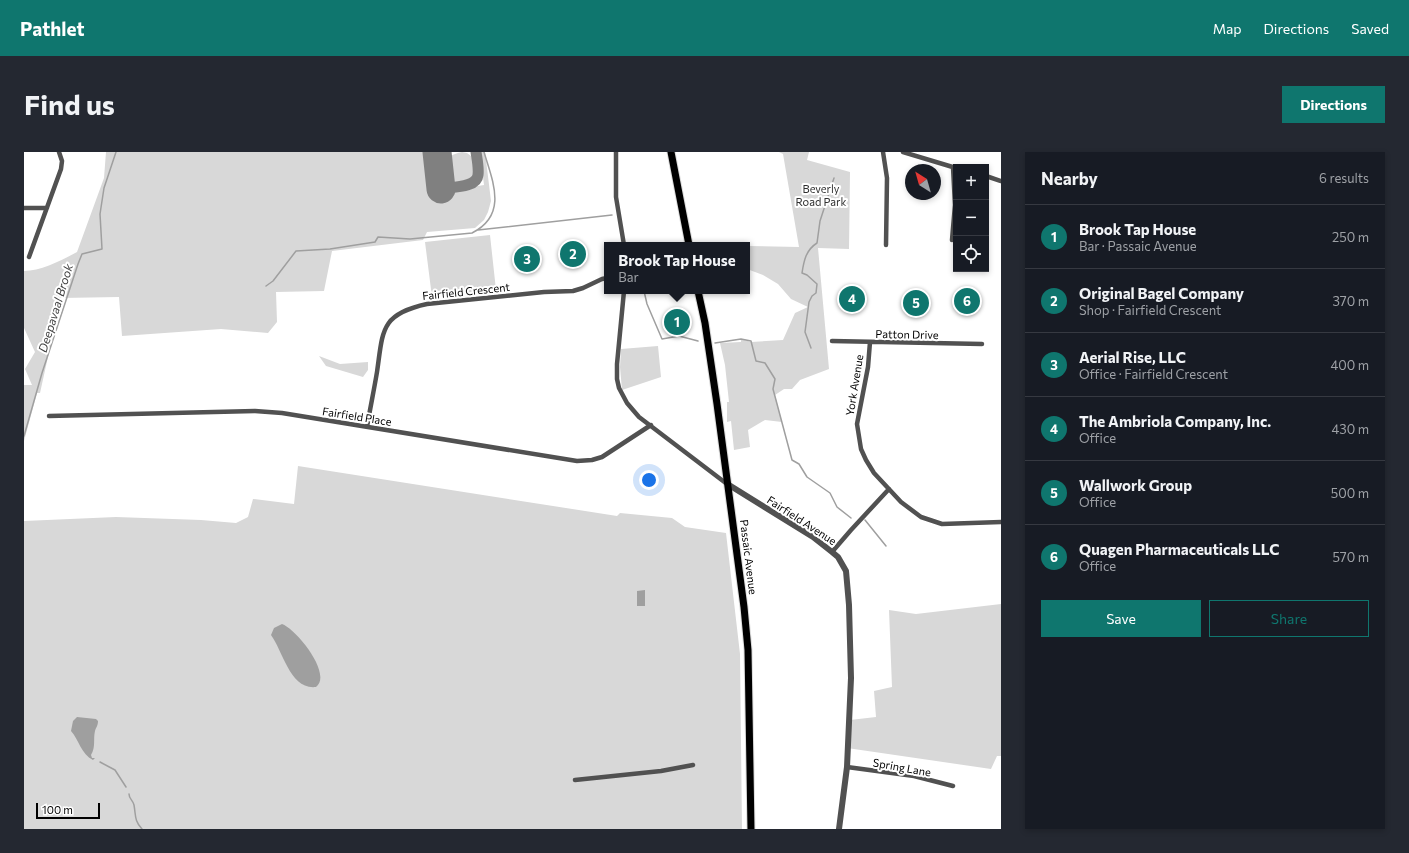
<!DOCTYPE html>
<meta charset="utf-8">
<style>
:root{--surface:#171b24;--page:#242831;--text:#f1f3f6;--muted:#9ea1a6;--line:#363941;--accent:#0f766e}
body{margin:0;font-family:Commissioner,sans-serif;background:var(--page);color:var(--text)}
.controls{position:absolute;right:12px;top:12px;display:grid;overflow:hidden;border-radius:0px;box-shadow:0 2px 6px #0003}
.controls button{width:36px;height:36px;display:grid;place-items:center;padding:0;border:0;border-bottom:1px solid var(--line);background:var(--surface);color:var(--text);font:20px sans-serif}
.compass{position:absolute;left:881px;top:12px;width:36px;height:36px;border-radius:50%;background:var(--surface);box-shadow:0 2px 6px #0003;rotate:323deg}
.scale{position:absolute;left:12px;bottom:10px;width:64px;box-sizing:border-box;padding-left:4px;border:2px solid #000;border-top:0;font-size:11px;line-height:14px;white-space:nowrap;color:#000;-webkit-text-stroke:3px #fff;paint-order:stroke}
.you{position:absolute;left:625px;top:328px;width:14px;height:14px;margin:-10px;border:3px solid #fff;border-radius:50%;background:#1a73e8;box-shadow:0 0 0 6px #1a73e833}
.badge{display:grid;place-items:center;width:26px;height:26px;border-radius:50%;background:var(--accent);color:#fff;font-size:13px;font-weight:700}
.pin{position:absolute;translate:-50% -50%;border:2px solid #fff;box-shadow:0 1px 4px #0006}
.popup{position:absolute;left:580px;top:90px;width:146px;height:52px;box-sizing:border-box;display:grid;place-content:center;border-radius:0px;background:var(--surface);filter:drop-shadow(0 1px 3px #0005);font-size:13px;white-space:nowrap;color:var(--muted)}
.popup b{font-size:15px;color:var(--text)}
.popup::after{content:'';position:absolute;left:50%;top:100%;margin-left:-8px;border:8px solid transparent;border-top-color:var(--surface)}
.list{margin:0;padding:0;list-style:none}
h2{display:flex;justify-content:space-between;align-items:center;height:52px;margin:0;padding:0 16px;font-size:17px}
h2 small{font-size:13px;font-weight:400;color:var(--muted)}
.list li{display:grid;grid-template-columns:26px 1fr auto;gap:12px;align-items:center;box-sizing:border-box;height:64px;padding:0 16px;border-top:1px solid var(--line)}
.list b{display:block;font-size:15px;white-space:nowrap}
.list p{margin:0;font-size:13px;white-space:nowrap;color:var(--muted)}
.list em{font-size:13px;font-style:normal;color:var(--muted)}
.actions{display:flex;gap:8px;padding:12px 16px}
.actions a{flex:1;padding:9px 0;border:1px solid var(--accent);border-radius:0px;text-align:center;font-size:14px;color:var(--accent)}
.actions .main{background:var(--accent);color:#fff}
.icon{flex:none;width:22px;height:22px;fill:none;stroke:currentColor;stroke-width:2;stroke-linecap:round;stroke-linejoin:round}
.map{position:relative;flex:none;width:977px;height:677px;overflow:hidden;border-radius:0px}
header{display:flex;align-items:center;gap:24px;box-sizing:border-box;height:56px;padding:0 20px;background:var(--accent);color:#fff}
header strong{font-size:19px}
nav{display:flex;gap:22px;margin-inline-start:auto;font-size:14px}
.intro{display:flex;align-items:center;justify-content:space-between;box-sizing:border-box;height:96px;padding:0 24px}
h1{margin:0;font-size:28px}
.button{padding:10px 18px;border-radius:0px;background:var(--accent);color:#fff;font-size:14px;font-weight:700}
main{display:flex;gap:24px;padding:0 24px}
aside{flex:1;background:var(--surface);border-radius:0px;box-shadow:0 2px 6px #0003}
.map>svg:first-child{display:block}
</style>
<header>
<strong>Pathlet</strong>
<nav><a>Map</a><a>Directions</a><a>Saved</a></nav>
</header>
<div class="intro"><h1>Find us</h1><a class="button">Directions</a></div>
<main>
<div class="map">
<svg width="977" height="677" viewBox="0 0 977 677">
<rect width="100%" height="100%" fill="#fff"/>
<path fill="#d8d8d8" d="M82 0H404L410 41 460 33 456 0H461L467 49 464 60 460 68 451 76 403 80 399 88 308 99 300 139 252 140 253 170 244 181 197 177 98 184 95 145 37 146 16 241H13L0 289V233H8L1 217 11 200 0 176V119C17 119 38 108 53 100L80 26Z
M438 0 443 1 447 4C456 22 449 30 430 30 425 26 424 23 423 16 422 5 428 2 438 0Z
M755 0H785L783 8 826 20 825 97 794 96 805 217 776 228 768 237H760L751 243 758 270 741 268 724 278 726 295 710 298 707 269 703 270V250H705L701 213 696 191 717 190V187L727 190 759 188 771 161 784 155 767 147 754 132 739 123 723 117V94L775 95 759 2Z
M466 83 472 138 408 145 401 90Z
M634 194 637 225 598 238 596 215 597 197Z
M295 204 316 212 344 210V218L339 225 302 214Z
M274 314 593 364 596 361 648 366 661 375 702 381 716 502 718 677H0V369L92 365 177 368 212 371 224 365 229 347 270 352Z
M977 452V604H973L967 617 823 596 826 568 852 565 850 539 868 535 865 458 892 462Z"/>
<path fill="#9f9f9f" d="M621 438V454H613V439Z
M258 472C272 477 309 522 292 535 266 538 259 499 247 483L250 476Z
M53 565 72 567 74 569C74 574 72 575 71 579 69 587 72 595 67 603L68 606H71L69 608C57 602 55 588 47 579L49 569Z"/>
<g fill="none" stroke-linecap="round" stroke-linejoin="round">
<path stroke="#9f9f9f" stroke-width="1.5" d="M454 78 588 63
M242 134 249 129 272 99 306 97 351 90 354 85 386 87 448 81C484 63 469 30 460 0
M620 139 623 152 638 187 655 184 674 189
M691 191 717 187 727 189 732 209 741 211 751 227 749 237 768 308 775 312 783 325 806 341 813 355 827 366
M787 196 781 180 785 150 788 144 792 141 793 132 783 123 778 121C780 108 782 98 793 91L796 69 810 26
M0 284 18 221 54 112 58 102 78 97 76 62 80 36 92 0
M841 368 862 394
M76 610 91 618 102 635
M105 642C105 647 109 648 110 653 112 664 110 668 118 677"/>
<path stroke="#808080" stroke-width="11" d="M417 37C428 35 453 36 454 23 455 16 453 7 452 0"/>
<path stroke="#808080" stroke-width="29" d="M413 0 417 37"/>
<g stroke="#dbdbdb" stroke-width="9">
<path id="primary" d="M647 0 665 93
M674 139 681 171 693 252 720 455 724 498 727 677"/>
</g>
<path stroke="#515151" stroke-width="4.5" d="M592 0V45L600 93
M859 0 863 26 862 93
M879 0 932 16
M962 24 977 29
M0 56H23
M928 88 931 53 929 15
M5 105 37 17 38 9 35 0
M600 139 593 212V227L595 236 603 251 615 265 703 332
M808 189 958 192
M846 190 844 215 833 272 837 297 842 308 850 321 877 350 897 365 918 372 977 370
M25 264 231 259 258 261 553 309 568 308 578 305 627 273
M343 275C346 257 350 238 353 220 359 179 356 162 403 152L520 140 549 139 559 136 578 127 583 126
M808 400 827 378 865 337
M823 615 890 624 929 634
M551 628 637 619 669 613"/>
<path stroke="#515151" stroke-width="6" d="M705 333 789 385 808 400 814 405 822 419 825 453 827 526 823 615 815 677"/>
<use href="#primary" stroke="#000" stroke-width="7"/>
</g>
<g text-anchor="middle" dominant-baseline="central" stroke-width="4" stroke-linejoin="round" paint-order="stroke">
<g font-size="11" fill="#2f2f2f" stroke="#fff">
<text x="797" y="36">Beverly<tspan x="797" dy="13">Road Park</tspan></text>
</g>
<g font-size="11" fill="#000" stroke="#fff">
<text transform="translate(442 139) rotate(-6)">Fairfield Crescent</text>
<text transform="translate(883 182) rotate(1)">Patton Drive</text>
<text transform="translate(830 233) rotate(-81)">York Avenue</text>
<text transform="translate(333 264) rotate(9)">Fairfield Place</text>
<text transform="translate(778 368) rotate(33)">Fairfield Avenue</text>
<text transform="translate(725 405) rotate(83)">Passaic Avenue</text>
<text transform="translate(878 615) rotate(10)">Spring Lane</text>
</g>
<g font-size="12" font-style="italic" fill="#404040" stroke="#fff">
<text transform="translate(31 156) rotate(-73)">Deepavaal Brook</text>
</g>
</g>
</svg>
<div class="controls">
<button>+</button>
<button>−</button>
<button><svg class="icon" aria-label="locate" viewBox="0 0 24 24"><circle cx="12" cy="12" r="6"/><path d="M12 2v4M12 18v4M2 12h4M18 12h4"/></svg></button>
</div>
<svg class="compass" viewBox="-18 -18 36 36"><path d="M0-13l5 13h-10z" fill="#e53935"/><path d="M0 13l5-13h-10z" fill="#9ea1a6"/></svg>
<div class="scale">100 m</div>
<div class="you"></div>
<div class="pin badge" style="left:653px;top:170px">1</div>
<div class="popup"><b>Brook Tap House</b>Bar</div>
<div class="pin badge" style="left:549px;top:102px">2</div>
<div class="pin badge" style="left:503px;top:107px">3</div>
<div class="pin badge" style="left:828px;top:147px">4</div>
<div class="pin badge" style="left:892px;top:151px">5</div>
<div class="pin badge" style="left:943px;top:149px">6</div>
</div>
<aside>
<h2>Nearby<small>6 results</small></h2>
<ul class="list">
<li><span class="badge">1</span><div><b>Brook Tap House</b><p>Bar · Passaic Avenue</p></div><em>250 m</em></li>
<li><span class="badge">2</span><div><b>Original Bagel Company</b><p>Shop · Fairfield Crescent</p></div><em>370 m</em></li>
<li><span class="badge">3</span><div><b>Aerial Rise, LLC</b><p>Office · Fairfield Crescent</p></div><em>400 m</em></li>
<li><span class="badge">4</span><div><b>The Ambriola Company, Inc.</b><p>Office</p></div><em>430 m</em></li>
<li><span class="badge">5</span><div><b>Wallwork Group</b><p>Office</p></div><em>500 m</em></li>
<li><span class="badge">6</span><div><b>Quagen Pharmaceuticals LLC</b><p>Office</p></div><em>570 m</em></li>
</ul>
<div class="actions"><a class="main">Save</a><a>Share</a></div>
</aside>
</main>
